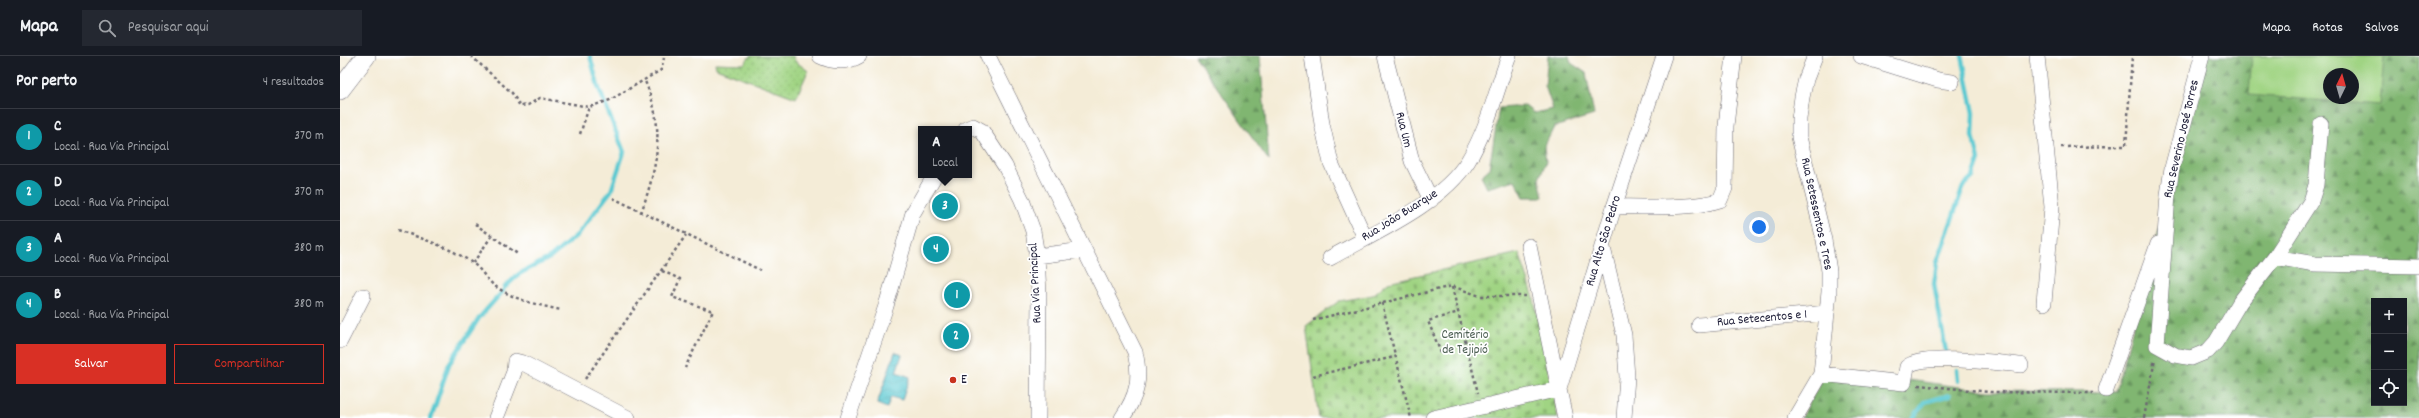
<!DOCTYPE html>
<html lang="pt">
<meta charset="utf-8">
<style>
:root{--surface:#171b24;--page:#242831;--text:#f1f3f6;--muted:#9ea1a6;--line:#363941;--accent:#d93025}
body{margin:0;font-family:Dekko,sans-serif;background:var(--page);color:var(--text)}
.controls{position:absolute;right:12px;bottom:12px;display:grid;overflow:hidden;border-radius:0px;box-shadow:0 4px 16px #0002}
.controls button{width:36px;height:36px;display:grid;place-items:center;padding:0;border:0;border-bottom:1px solid var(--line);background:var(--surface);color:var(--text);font:20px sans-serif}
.compass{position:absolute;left:1983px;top:12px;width:36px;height:36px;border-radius:50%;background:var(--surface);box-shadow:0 4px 16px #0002;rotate:5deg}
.you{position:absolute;left:1419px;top:171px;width:14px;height:14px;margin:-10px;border:3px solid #fff;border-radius:50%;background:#1a73e8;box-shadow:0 0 0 6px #1a73e833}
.badge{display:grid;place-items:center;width:26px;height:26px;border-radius:50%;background:var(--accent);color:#fff;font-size:13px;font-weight:700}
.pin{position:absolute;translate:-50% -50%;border:2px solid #fff;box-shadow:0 1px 4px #0006}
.popup{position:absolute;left:578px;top:70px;width:54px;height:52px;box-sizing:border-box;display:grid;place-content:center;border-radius:0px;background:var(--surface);filter:drop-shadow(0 1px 3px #0005);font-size:13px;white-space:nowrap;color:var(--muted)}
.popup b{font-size:15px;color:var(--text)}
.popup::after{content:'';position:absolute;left:50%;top:100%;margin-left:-8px;border:8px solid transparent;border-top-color:var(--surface)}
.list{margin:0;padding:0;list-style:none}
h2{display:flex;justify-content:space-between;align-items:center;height:52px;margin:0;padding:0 16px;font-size:17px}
h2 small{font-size:13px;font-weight:400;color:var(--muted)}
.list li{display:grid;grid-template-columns:26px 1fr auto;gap:12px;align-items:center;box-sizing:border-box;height:56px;padding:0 16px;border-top:1px solid var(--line)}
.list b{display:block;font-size:15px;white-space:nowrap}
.list p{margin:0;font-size:13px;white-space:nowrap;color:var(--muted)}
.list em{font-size:13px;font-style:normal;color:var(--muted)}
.actions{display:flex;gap:8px;padding:12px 16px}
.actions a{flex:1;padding:9px 0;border:1px solid var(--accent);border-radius:0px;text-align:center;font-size:14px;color:var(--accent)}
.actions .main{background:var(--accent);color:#fff}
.icon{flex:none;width:22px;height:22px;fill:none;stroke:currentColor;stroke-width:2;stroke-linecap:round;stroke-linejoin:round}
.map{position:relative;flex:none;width:2079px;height:362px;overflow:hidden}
header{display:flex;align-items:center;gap:24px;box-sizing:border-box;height:56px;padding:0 20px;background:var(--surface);border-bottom:1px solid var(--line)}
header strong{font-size:19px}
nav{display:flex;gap:22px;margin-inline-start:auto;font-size:14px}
.search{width:280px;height:36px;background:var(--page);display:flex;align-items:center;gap:10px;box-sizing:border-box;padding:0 14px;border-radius:0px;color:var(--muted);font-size:15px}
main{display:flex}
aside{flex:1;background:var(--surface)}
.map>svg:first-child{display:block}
</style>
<header>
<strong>Mapa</strong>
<div class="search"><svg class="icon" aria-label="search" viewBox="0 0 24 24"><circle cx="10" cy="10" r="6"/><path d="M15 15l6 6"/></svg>Pesquisar aqui</div>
<nav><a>Mapa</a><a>Rotas</a><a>Salvos</a></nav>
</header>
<main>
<aside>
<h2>Por perto<small>4 resultados</small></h2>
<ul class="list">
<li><span class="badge" style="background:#0f9aa8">1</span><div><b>C</b><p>Local · Rua Via Principal</p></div><em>370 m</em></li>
<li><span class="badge" style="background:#0f9aa8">2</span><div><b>D</b><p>Local · Rua Via Principal</p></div><em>370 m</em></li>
<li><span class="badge" style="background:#0f9aa8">3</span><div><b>A</b><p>Local · Rua Via Principal</p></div><em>380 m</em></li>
<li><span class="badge" style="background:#0f9aa8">4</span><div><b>B</b><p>Local · Rua Via Principal</p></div><em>380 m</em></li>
</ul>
<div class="actions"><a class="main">Salvar</a><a>Compartilhar</a></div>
</aside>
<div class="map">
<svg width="2079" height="362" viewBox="0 0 2079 362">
<defs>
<pattern id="grass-dots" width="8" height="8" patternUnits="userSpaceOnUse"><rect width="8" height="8" fill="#a0d483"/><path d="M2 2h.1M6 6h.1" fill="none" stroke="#8ab672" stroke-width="1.8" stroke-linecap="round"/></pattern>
<pattern id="forest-firs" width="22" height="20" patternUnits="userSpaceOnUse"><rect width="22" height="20" fill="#80b671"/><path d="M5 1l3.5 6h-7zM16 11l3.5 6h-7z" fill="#68945e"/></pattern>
<pattern id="cemetery-stones" width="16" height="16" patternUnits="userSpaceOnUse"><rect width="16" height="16" fill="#a0d483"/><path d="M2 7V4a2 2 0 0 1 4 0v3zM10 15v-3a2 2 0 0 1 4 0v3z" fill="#8ab672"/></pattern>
<pattern id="water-waves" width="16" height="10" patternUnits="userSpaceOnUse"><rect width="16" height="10" fill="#5cc9d1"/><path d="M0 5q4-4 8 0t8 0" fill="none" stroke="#50acb4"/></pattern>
</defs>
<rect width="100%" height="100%" fill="#fff"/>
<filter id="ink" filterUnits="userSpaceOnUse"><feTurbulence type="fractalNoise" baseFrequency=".025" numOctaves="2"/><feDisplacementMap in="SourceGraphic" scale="8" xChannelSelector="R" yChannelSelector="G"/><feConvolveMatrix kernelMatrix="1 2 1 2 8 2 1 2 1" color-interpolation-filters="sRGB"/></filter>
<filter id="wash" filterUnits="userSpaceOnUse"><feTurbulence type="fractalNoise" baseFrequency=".012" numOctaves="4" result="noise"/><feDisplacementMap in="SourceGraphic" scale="16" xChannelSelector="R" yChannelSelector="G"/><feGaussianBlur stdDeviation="0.9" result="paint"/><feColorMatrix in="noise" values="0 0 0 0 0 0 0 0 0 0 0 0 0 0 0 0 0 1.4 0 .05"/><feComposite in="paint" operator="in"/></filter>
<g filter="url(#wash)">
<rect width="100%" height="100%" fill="#f4ecd7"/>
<path fill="url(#grass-dots)" stroke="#617b5f" d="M410 0H453L455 5 468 15 456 42 376 12 375 7 404 8Z"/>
<path fill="url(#forest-firs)" stroke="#516c56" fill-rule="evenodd" d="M855 0H920L929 105Z
M1208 0H1229L1231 7 1246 17 1254 59 1214 71 1204 91 1206 106 1199 123 1203 141H1184L1175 124 1147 132 1141 120 1149 113 1159 52 1185 50 1194 57 1213 53 1205 30Z
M1865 0H2079V362H1461L1488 313 1649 335 1776 336ZM1989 18H2013V42H1989ZM2034 245H2064V347H2034Z"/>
<path fill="url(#cemetery-stones)" stroke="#617b5f" d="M1179 197 1193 239 1218 362H979L966 270 999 245 1033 239 1048 226Z"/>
<path fill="#a0d483" stroke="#617b5f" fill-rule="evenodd" d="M1912 0H2044L2040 49 1909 39ZM1989 18H2013V42H1989Z"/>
<path fill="url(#water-waves)" stroke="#3f7686" d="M555 296 562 299 556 316 570 321 562 344 551 341 547 352 537 348Z"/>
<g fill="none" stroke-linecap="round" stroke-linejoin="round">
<path stroke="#5cc9d1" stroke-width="4.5" d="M165 231 179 218 211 201 238 178 271 135 284 96 258 30 250 0
M1606 296 1594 228 1597 207 1623 131 1633 121 1639 104 1633 80 1634 57 1622 0
M1617 314 1618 325
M91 362 109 308 139 262 163 235
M1573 362 1585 346 1610 339"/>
</g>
</g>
<g filter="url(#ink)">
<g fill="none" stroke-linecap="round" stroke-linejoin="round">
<g stroke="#6c6972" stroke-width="16">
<path id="minor" d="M480 0C492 6 508 7 519 0
M648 0 795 296C801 322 798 339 782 362
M972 0 982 68 991 107 1025 182
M1045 0 1072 105 1091 144
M1521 0 1598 24 1612 26
M1697 0 1712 151 1704 247
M1862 0 1832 112 1828 139 1817 289 1835 299 1851 302 1868 295 1876 286 1900 246 1935 201 1975 208 2079 210
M626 73 633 70 642 75 665 110 682 144 693 175 697 200 699 238 698 362
M1274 151C1306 150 1350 154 1380 144L1385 132 1386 70 1394 0
M1189 190 1225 362
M1263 192 1284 279 1287 321 1284 362
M697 200 743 194
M1935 201 1971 145 1976 129 1981 68
M990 202C1034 177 1101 148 1128 105 1148 72 1156 35 1169 0
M1359 269 1486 257
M0 285 23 240
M1481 318 1564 327 1567 311C1579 297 1661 307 1681 309
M1219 333 1274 151 1324 0
M1766 334 1818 188
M156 362 174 316 175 305 183 307 288 362
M508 362 546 250 573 157 595 119
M1093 362 1219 333
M1455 362 1481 318 1489 236V215L1484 184 1459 81V63L1462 41 1466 23 1475 0"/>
</g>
<g stroke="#6c6972" stroke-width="20">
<path id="major" d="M0 34 26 0"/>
</g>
<path stroke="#6c6972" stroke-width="2.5" stroke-dasharray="3 3" stroke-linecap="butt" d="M131 0 172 37 180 50 188 49 200 42 249 51
M240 78 249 51 270 44 321 14 324 2
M1721 91 1786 90 1792 0
M273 142 420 214
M301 157C318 108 326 72 304 23
M135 168 179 199
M58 174C83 183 109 191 131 206 141 212 146 224 155 230 174 244 198 249 221 254
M133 207 151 181
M322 215 340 223 332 241 373 255 345 312
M1112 231 1138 337
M1042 247 1071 362
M973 264 1112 230 1140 240H1186
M1101 297 1088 265 1119 256
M973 320 1054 301
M245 323 346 179
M1578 329 1650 336 1753 337
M1804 362 1815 303"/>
<use href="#minor" stroke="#fff" stroke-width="15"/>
<use href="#major" stroke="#fff" stroke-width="19"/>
</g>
</g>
<circle fill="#c8321e" stroke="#fff" stroke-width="1.5" cx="613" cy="324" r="4"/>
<g text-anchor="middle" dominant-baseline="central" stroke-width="3.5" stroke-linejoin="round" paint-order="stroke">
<g font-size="13" fill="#22223b" stroke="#fff">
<text transform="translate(1063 74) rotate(76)">Rua Um</text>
<text transform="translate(1842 83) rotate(-77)">Rua Severino José Torres</text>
<text transform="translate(1476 158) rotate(78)">Rua Setessentos e Tres</text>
<text transform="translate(1060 160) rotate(-32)">Rua João Buarque</text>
<text transform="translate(1264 185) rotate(-73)">Rua Alto São Pedro</text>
<text transform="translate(696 227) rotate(-93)">Rua Via Principal</text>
<text transform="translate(1422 263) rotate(-5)">Rua Setecentos e 1</text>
</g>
<g font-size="13" fill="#4e6054" stroke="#fff">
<text x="1125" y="279">Cemitério<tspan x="1125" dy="15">de Tejipió</tspan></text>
</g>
<g font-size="13" fill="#22223b" stroke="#fff" text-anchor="start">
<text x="621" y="324">E</text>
</g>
</g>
</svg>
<div class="controls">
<button>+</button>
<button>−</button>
<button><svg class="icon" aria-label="locate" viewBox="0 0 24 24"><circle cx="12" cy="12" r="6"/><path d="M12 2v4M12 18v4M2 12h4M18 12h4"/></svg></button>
</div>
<svg class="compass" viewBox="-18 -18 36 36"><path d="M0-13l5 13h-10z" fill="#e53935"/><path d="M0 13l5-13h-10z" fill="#9ea1a6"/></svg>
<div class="you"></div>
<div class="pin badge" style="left:617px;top:239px;background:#0f9aa8">1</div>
<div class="pin badge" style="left:616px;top:280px;background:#0f9aa8">2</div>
<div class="pin badge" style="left:605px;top:150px;background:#0f9aa8">3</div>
<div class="popup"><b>A</b>Local</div>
<div class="pin badge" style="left:596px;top:193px;background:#0f9aa8">4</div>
</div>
</main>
